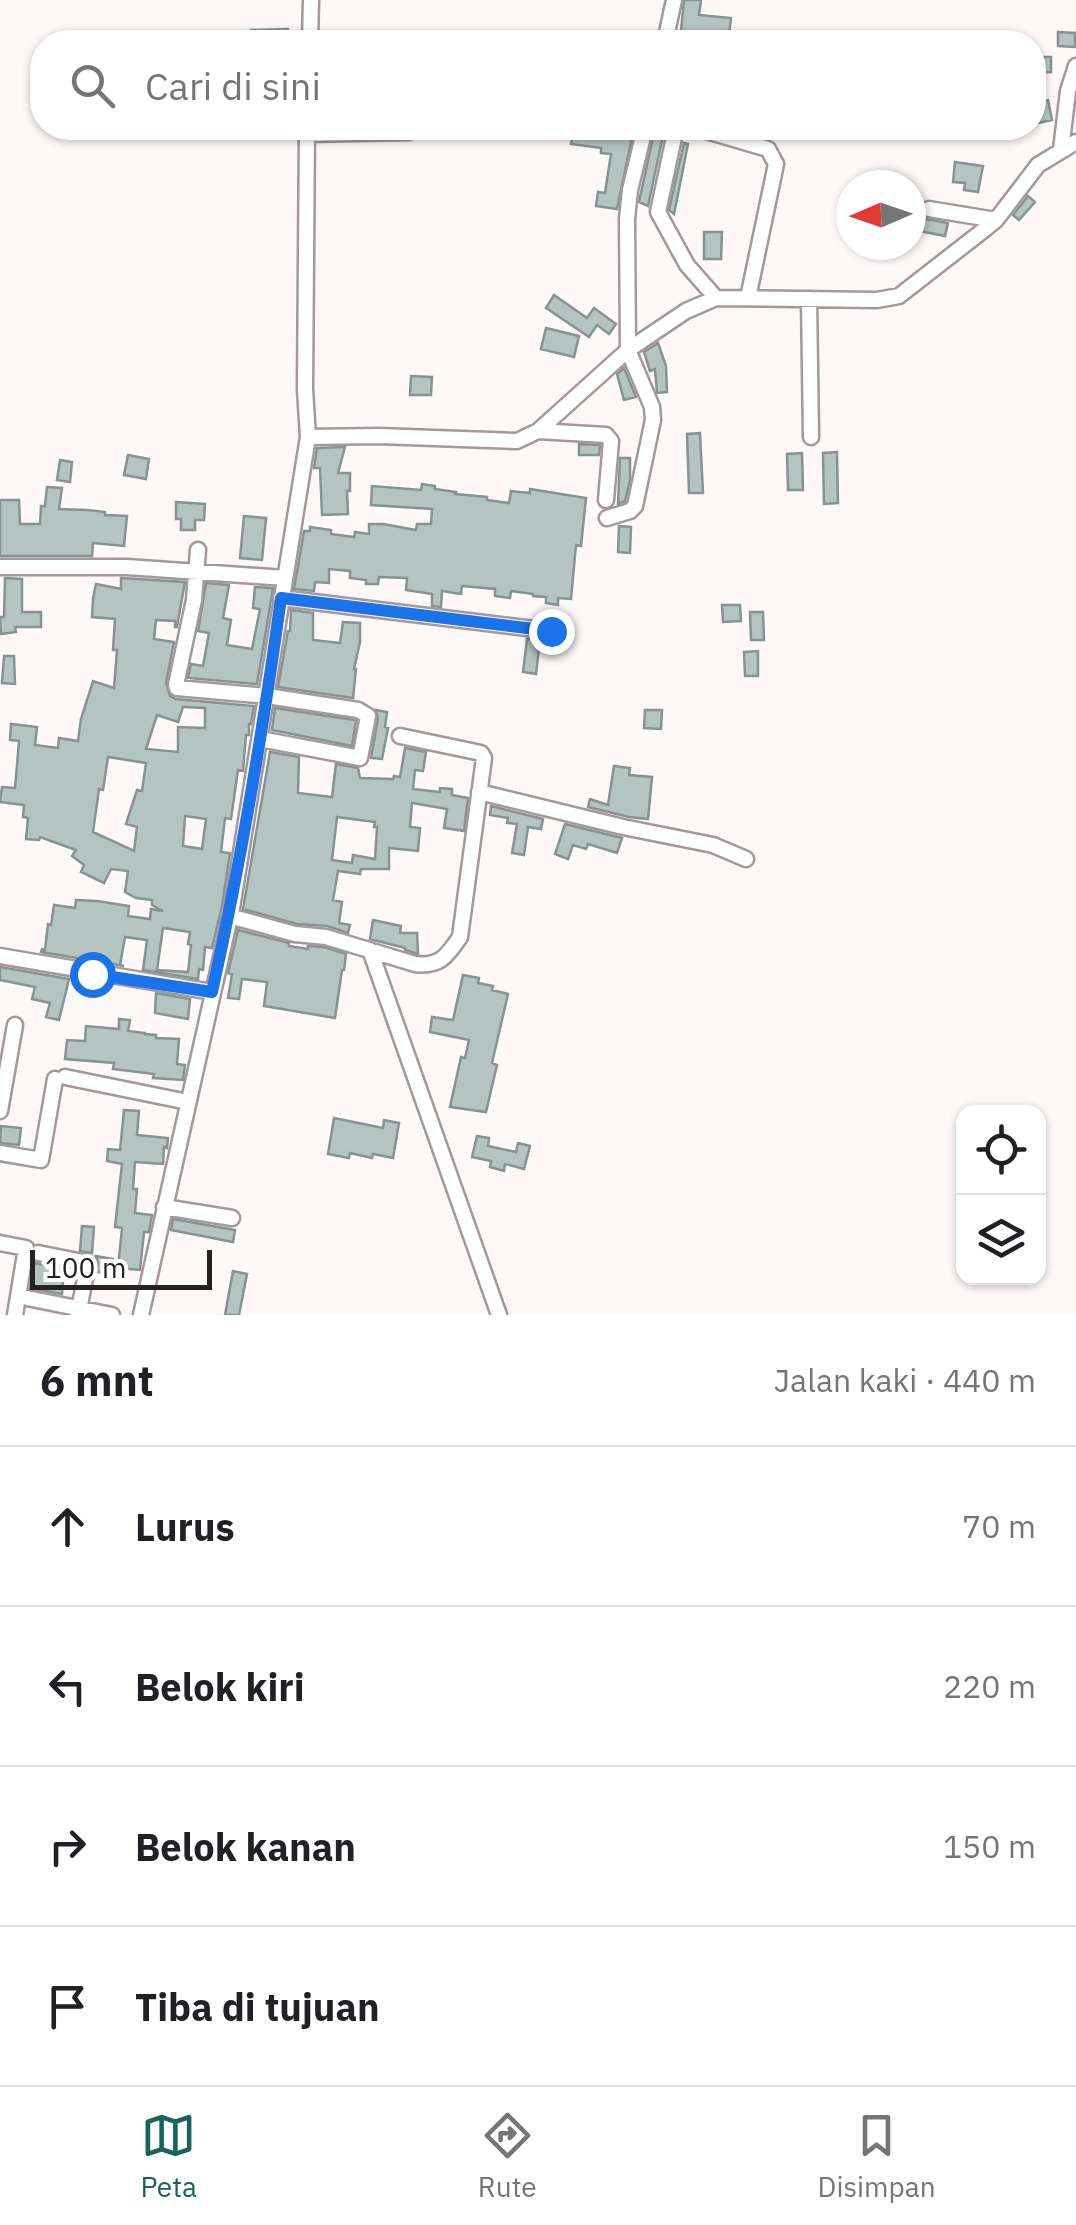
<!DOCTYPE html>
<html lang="id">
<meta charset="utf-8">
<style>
:root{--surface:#fff;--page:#f6f6f6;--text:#202124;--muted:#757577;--line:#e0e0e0;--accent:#17635d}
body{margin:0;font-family:"IBM Plex Sans",sans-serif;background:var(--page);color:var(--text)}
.controls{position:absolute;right:30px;bottom:30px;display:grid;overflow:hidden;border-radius:20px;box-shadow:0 2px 8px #0004}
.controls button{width:90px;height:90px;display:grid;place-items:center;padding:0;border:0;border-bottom:2px solid var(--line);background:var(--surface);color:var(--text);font:50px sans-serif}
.compass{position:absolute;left:836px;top:170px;width:90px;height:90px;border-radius:50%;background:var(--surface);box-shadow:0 2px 8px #0004;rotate:268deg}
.scale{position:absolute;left:30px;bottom:25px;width:182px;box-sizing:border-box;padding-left:10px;border:5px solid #272122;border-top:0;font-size:28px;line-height:35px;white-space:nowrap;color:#272122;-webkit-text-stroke:8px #fff;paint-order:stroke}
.stop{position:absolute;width:30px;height:30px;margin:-22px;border:8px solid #1a73e8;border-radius:50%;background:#fff}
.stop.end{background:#1a73e8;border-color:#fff;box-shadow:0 2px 10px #0008}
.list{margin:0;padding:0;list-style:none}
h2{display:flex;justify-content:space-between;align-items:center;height:130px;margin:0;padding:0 40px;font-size:42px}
h2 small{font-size:32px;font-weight:400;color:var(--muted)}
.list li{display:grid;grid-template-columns:65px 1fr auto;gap:30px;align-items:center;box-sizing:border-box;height:160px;padding:0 40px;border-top:2px solid var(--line)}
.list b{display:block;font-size:38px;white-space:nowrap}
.list em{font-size:32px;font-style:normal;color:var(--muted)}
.icon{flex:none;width:55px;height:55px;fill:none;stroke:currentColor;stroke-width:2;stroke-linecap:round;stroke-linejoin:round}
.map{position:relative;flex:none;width:1076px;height:1315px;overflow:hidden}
.search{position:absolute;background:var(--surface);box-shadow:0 2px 8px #0004;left:30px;right:30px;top:30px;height:110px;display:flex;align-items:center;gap:25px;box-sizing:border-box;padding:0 35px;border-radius:40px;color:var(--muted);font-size:38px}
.sheet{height:770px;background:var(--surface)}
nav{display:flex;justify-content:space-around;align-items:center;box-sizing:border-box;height:140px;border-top:2px solid var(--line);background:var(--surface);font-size:28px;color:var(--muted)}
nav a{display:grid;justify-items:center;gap:5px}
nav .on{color:var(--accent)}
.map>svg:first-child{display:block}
</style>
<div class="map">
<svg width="1076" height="1315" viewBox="0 0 1076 1315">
<rect width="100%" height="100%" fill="#fef8f9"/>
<path fill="#b4c4c1" stroke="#859492" stroke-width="2.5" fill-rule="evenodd" d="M684 0H701L699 15 731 18 728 42 680 40Z
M288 29V42H251V30Z
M1058 32 1075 33V47L1058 46Z
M1034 57H1051V72L1034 73Z
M1048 100 1052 120 1034 124V103Z
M574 128H634L617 209 596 206 598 192 605 193 611 154 601 153V148L571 144Z
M655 128 664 131 648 206 639 202Z
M684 143 688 144 674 214 669 210Z
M955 162 983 166 978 192 964 190 965 183 953 182Z
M1028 196 1035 202 1019 220 1013 215Z
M917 209 926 219 948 223 945 236 914 230Z
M704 232H722L721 259H704Z
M554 295 587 318 594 308 616 324 609 334 597 325 589 337 546 308Z
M546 328 579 336 574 357 541 349Z
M658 343 666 366 667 392 657 393 655 369 650 371 644 352Z
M624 368 636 397 624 400 617 374Z
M411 376 432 377 431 395H410Z
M700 433 703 493H689L687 434Z
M579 444 600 445 599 455H579Z
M345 447 338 473H350V491H347L348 514 322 515 320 468H314L317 448Z
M837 452 838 503 824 504 823 453Z
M802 453 803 490H788L787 454Z
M128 455 149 459 146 479 124 475Z
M620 458H630V480L625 501 618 504Z
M60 460 72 462 70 482 57 480Z
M422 484 435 486V489L456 492 455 494 487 497V500L509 503 511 491 530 493V489L586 498 581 546 576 545 571 599 558 598V605L546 603V597L533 596V594L511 591 510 598 495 596V589L462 586 461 594 442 591 441 607 432 606V594L406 590 407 578 379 577 378 584H366V580L350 578V571L329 569V583L315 582 314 591 294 589 304 531H310V527L331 530V534L354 537 355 532 369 534V524H383L416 530 417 524H431L432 509 371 505 372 486 421 490Z
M47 487 62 488 59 509 87 510 105 512V515L127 516 124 546 93 543 92 556H0V500H19L20 524H40L41 506H45Z
M176 502 205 504 204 520H195V530H181V519H176Z
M244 516 266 518 262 560 240 558Z
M619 526 631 527 630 553 618 552Z
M5 578 22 579V612H41V627H15L16 632 1 634 0 617H4Z
M121 578 185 582 177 627H175V621L156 620 154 639 174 642 166 683 170 696 176 699 254 706 251 724H249V735H246L243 771 238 770 231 819 225 818 221 852 230 853 222 906 212 948 205 947 203 970 199 969 198 979 143 970 147 940 125 937 120 965 124 966 41 952 42 949 45 950 48 924 51 925 54 905 75 908 76 900 97 901 129 906 128 916 150 919 151 909 163 911 152 905V900L136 898 125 892 128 871 111 869 104 883 81 872 84 865 72 856 76 850 40 837 39 840 26 839 28 818 23 817 24 805 0 802 2 787 15 788 19 741 10 740 11 724 37 727 35 745 58 748 59 738 78 741 81 719 93 681 114 688 117 650H113L115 619 92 617 93 599 96 584 121 589ZM183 707 205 708V728L178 727V752L146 749 157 715 178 722ZM108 757 146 763 142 791 137 790 126 824 137 827 134 851 93 832 99 789 103 790ZM185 816 206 819 202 849 183 846ZM163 928 190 932 188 944 191 945 188 972 157 970Z
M206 583 229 585 223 618 231 620 227 645 252 649 260 609 253 608 255 587 273 588 257 684 188 678 191 664 203 666 209 633 198 631Z
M722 605H740L741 621 723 622Z
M291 610 313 613V640L340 643 343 622 360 623V642L354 669H356L353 698 278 687 288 631H290Z
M750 612H763L764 640H751Z
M527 639 540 640 536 674 523 672Z
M758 651V676H745L744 652Z
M4 656H14L15 684 2 683Z
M275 708 354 720 356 721 352 746 272 730Z
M376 710 387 712 385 727 388 728 382 759 371 758 378 718Z
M645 710H662L661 729 644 728Z
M405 748 426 752 423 771 415 770 413 789 440 792V788L452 789V795L468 798 464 831 444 828 447 809 412 803 410 827 420 828 418 851 389 848V869H361L360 874 338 871 333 900 342 902 339 923 350 925 348 933 327 926 297 924 243 909 270 752 299 757 298 793 332 797 336 764 358 768 360 778 393 779 394 776 400 777ZM337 817 375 822 374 827H377L375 859 353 855 352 863 332 860Z
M614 766 630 768 629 775 652 777 648 819 629 817 588 807 590 799 608 805Z
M491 806 543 819 541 829 528 827 524 855 512 853 517 824 507 823 508 818 490 815Z
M565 824 622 838 617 853 588 844 586 849 573 845 568 859 555 854Z
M373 920 401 926 400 933H417L418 954 405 950V948L370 939Z
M238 930 289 943V946L308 949V946L324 947 346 954 344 970H342L335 1018 264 1006 267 982 242 979 239 999 228 998 232 974 228 973Z
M0 967 69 979 59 1020 46 1017 50 1003 32 999 35 987 0 980Z
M463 975 479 978 478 983 493 986 492 990 508 994 492 1063 497 1065 486 1112 450 1107 461 1057 465 1058 469 1040 430 1032 432 1017 453 1020Z
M156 993 190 999 188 1019 155 1013Z
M119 1019 130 1020 128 1031 145 1033V1034L156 1035V1038L179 1039 177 1064 185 1065 183 1080 153 1078 154 1074 113 1069 114 1063 65 1059 67 1040 85 1041 86 1026 119 1029Z
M124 1110 139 1111 137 1135 168 1138 167 1148 164 1147 163 1164 135 1162 133 1189H137L135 1213 152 1215 149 1232H144L140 1270 118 1268 122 1228 115 1227 122 1164 107 1161 108 1149 120 1150Z
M334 1118 383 1128 384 1120 399 1123 393 1158 373 1154 372 1158 350 1153 349 1158 328 1154Z
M1 1126 21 1128 19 1145 0 1143Z
M477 1136 489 1138 488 1146 516 1152 518 1143 530 1146 524 1169 505 1164 504 1171 490 1167 491 1161 472 1157Z
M173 1219 235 1230 233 1242 171 1230Z
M82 1226 94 1227 92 1253 80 1251Z
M96 1256 113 1259 112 1273 97 1272 98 1264Z
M34 1263 64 1269 62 1294 30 1288Z
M233 1271 247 1274 239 1315H225Z"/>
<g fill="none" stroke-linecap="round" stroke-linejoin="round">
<g stroke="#a6979b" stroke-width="19">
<path id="minor" d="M310 42 311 0
M665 42 674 0
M676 128 658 212 687 265 716 298
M696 128 768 149 776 164 748 298
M307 134 408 132 414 128
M1061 150 1068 91 1076 66
M929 209 996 220
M809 299 811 437
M538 431 606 435 611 441 606 500
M308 437 379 436 517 441 538 431 628 350 686 311 716 298 877 300 899 296 985 229 996 220 1038 165 1076 142
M607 518 630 511 635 506 653 420 652 407 628 350 627 219 630 190 645 128
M198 550 194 600 176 685 177 688 267 696 358 710 368 716 360 758 260 739
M0 567H127L285 578
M281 598 551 631
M479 792 623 827 713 845 746 859
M229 916 295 934 326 937 415 964C440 967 447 956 460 937L484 758 481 753 400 736
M370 950 499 1315
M0 956 212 992
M65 1077 188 1102
M0 1111 15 1025
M0 1153 41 1160 55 1079
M164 1207 232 1218
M0 1243 26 1248 15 1315
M38 1253 88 1263 78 1315
M27 1298 112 1315
M141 1315 232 908 308 437 305 389 307 128"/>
</g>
<use href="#minor" stroke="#fff" stroke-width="14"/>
</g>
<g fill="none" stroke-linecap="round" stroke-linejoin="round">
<path stroke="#1a73e8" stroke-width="12" d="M92 974 212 992C241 862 263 730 281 598L551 631"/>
</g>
</svg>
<div class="controls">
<button><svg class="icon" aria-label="locate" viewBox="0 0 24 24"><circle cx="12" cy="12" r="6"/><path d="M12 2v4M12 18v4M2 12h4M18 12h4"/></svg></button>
<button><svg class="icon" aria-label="layers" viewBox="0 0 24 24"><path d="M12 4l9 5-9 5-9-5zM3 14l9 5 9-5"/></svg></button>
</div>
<svg class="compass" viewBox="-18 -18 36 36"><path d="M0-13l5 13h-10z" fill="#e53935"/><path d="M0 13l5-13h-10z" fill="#757577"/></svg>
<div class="scale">100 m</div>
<div class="stop" style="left:92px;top:974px"></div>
<div class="stop end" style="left:551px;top:631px"></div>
<div class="search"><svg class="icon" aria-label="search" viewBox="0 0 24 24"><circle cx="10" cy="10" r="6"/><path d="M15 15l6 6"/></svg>Cari di sini</div>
</div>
<section class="sheet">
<h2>6 mnt<small>Jalan kaki · 440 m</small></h2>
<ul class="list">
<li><svg class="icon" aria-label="ahead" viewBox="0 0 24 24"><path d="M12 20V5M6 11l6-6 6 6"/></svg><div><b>Lurus</b></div><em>70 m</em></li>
<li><svg class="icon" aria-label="left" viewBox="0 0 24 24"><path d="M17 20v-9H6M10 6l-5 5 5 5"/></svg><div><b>Belok kiri</b></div><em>220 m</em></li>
<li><svg class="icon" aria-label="right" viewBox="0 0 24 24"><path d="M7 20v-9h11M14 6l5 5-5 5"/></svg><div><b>Belok kanan</b></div><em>150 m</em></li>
<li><svg class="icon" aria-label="arrive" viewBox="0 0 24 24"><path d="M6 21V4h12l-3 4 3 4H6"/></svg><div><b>Tiba di tujuan</b></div></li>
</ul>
</section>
<nav>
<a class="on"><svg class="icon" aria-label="map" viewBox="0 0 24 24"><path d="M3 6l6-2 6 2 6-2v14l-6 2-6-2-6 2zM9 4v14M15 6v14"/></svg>Peta</a>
<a><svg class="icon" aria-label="directions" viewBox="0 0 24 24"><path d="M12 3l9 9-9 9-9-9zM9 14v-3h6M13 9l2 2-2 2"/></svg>Rute</a>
<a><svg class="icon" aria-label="saved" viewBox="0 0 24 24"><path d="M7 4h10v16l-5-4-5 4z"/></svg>Disimpan</a>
</nav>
